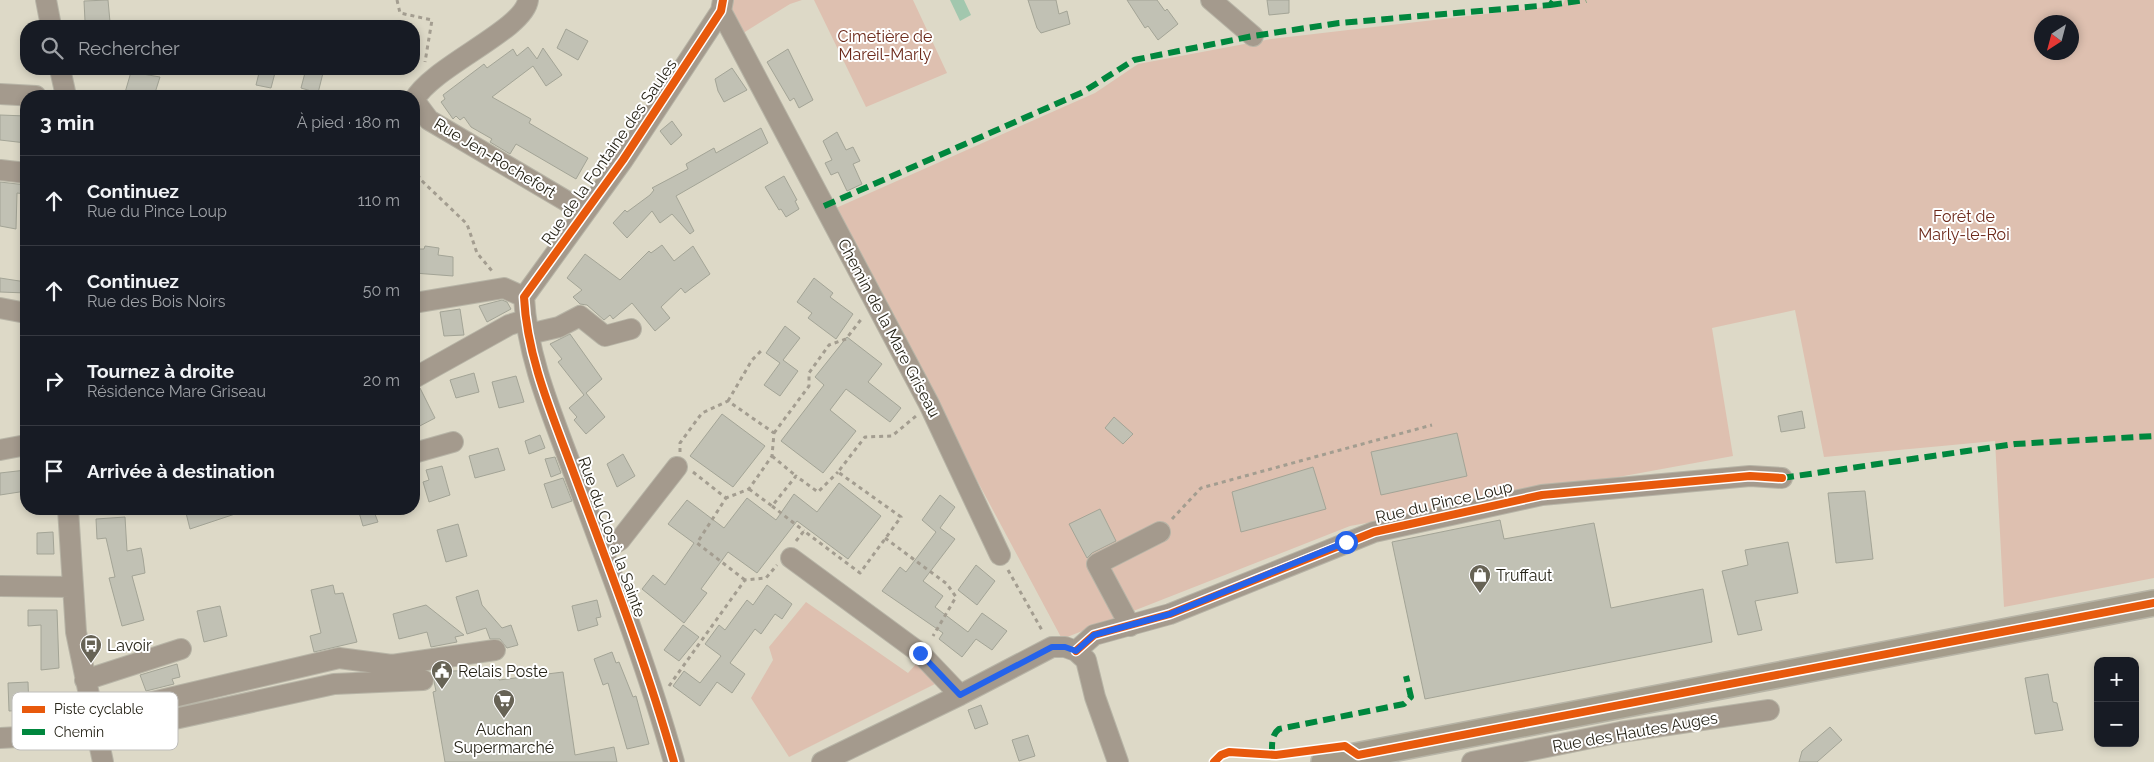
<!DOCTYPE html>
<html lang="fr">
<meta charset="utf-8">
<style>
:root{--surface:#171b24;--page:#242831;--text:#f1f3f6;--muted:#9ea1a6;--line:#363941}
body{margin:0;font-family:Raleway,sans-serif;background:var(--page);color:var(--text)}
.controls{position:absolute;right:15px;bottom:15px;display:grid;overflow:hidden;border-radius:10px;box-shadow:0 2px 8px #0003}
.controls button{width:45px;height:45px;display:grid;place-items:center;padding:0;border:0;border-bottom:1px solid var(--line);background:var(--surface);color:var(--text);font:25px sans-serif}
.compass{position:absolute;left:2034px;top:15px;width:45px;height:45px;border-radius:50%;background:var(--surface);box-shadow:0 2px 8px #0003;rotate:216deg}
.stop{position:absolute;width:15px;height:15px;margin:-11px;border:4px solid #2563eb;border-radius:50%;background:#fff}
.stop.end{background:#2563eb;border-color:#fff;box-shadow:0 1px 5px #0008}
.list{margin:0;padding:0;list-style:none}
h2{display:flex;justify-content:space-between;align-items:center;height:65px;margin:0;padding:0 20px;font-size:21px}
h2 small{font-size:16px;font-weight:400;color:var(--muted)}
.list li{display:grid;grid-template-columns:32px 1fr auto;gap:15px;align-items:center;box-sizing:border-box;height:90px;padding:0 20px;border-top:1px solid var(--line)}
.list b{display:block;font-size:19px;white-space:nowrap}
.list p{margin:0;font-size:16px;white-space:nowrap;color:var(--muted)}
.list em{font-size:16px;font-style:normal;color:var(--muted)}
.icon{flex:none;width:28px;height:28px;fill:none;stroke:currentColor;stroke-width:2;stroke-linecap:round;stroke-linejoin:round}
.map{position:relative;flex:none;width:2154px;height:762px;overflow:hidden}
.search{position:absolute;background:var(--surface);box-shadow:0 2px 8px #0003;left:20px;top:20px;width:400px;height:55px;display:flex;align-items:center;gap:12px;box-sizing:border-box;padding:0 18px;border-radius:20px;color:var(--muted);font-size:19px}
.panel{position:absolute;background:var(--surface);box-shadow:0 2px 8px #0003;left:20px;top:90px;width:400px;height:425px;border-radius:20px}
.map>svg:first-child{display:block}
</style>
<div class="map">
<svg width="2154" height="762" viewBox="0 0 2154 762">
<rect width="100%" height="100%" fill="#ddd9c7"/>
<path fill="#dec0b0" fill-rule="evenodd" d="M730 0H802L790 4 740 35 729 10Z
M814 0H913L947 73 866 107Z
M1565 0H2154V578L2004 607 1995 441 1824 457 1795 310 1712 328 1733 456 1350 526 1062 639 889 316 836 208 1095 93 1138 64 1271 39 1562 5ZM2042 22H2072V52H2042Z
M806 602 908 673 917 663 937 683 789 757 751 698 773 660 769 647Z"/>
<path fill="#a2c7ae" d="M950 0H964L971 15 960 21Z"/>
<path fill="#c1c1b4" stroke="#a3a496" d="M108 0 110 22 85 21 84 1Z
M1028 0H1056L1059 14 1067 11 1070 24 1041 33 1037 28Z
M1127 0H1157L1165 11 1167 9 1178 24 1158 40 1148 26 1145 28Z
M1267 0H1289V13L1269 15Z
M566 29 588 41 578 60 557 48Z
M528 47 537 59 543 48 562 75 546 86 533 66 492 97 531 119 529 123 588 158 576 179 516 144 510 154 490 142 492 139 471 127 464 117 460 120 456 116 453 119 441 102 445 99 443 95 484 64 487 68 513 49 517 56Z
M788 49 813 100 799 108 794 98 790 101 767 62Z
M732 68 747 90 724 102 718 91 715 79Z
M260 69H276L271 88 256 85Z
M306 69H324L318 93 301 88Z
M131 72 160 77 154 96H124Z
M0 115 26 116V143L0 140Z
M672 121 682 135 671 145 660 131Z
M761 128 768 143 676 196 694 231 690 234 672 214 660 223 652 211 627 238 613 223 625 210 627 212 650 195 654 190 652 188 688 169 686 164 714 148 716 153Z
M837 132 846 150 853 147 860 161 853 164 862 184 847 191 838 172 831 175 825 163 832 160 823 141Z
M784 176 797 200 795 201 799 209 786 217 781 209 779 210 765 187Z
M0 182 26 185V194L17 193 16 229 0 226Z
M662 245 674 261 693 246 710 274 685 293 681 288 661 307 670 318 655 331 632 303 613 319 610 315 604 320 587 305 580 304 573 297 582 290 567 278 585 254 620 280 649 251 651 253Z
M425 246 439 248 438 255 453 257V276L414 273V249H424Z
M0 278 26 282V293L0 292Z
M814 278 833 293 830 297 853 314 836 339 808 318 812 313 797 302Z
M502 300 507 302 511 309 487 322 479 306Z
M460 309 464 335 444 336 440 312Z
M785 326 800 338 783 360 798 371 780 396 764 385 780 363 766 353Z
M570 334 602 379 586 393 605 417 586 434 574 420 577 417 569 408 584 395 558 362 562 359 550 344Z
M847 337 882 364 868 382 901 408 890 422 846 389 830 410 856 431 823 473 781 441 824 385 815 377Z
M474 373 479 392 456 398 450 380Z
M516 376 524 402 499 408 492 382Z
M420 388 435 418 414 429V390Z
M1802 411 1805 428 1781 432 1778 416Z
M722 414 765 446 733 487 690 456Z
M1114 417 1133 434 1123 444 1105 428Z
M1457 433 1467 476 1381 495 1371 452Z
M540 435 545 448 529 454 525 441Z
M498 448 505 470 475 478 469 456Z
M623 454 635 476 617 487 607 464Z
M555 457 561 473 551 477 545 459Z
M442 466 450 495 429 502 423 482 429 480 426 470Z
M1313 467 1326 509 1241 532 1232 492Z
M26 470V491L0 495V473Z
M563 478 572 501 552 508 544 484Z
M839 483 881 516 848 559 797 521 757 573 728 552 701 589 707 593 684 623 642 589 653 575 665 585 694 543 668 524 687 500 724 528 747 498 776 520 794 494 817 512Z
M1865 491 1873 559 1836 563 1828 493Z
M940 495 955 507 940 528 955 539 923 581 943 596 935 607 968 632 982 613 1007 631 992 650 976 639 962 657 939 639 943 633 882 591 900 567 906 572 936 532 922 520Z
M185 509H238V513L190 529Z
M358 509H373L378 522 363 526Z
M1100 509 1116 541 1092 553 1087 558 1069 524Z
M125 517 127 551 141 548 143 558 145 573 132 576 144 620 122 626 109 578 115 577 106 538 97 539 96 519Z
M1500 520 1504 539 1594 523 1611 608 1703 589 1712 642 1425 699 1392 542Z
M458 524 467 556 446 562 437 530Z
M53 532 54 554H37V533Z
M1788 542 1798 593 1755 601 1762 630 1738 635 1722 571 1748 565 1745 550Z
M976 565 995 581 977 605 958 590Z
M333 585 335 594 343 593 357 642 314 652 310 636 321 633 311 590Z
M767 585 792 604 782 619 775 614 761 634 755 629 730 663 745 674 732 693 717 682 700 706 673 686 684 671 700 683 721 656 705 644 719 625 725 630 747 600 753 605Z
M478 590 482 605 502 628 511 625 518 645 507 648 500 639H490L486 628 467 634 456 597Z
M597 600 601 617 596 618 598 625 578 631 572 606Z
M426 605 464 635 455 637 457 642 431 647 427 632 399 639 393 614Z
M220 606 227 636 204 642 197 611Z
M28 610H57L59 668 41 670V625L28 626Z
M683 625 699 637 679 661 664 650Z
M612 652 616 663 619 662 633 697 636 696 649 744 627 749 608 683 603 685 594 659Z
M177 664 180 677 172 679 174 684 146 691 140 675Z
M495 669 499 680 563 672 575 755 614 747 617 762H445L433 692 436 691 432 672Z
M2048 674 2053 702 2057 703 2063 730 2035 734 2025 678Z
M28 682 29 710 9 711 8 683Z
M981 705 988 724 975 729 968 710Z
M1830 727 1842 740 1817 762H1799L1802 751Z
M1028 735 1035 756 1019 761 1012 740Z"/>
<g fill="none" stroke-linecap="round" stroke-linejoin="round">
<g stroke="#b7b4a6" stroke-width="22">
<path id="minor" d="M46 0 51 26
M528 0C524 30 433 66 414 100L429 120 585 212
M1211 0 1253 36
M721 11 929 404 1000 555
M60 69 66 96
M0 94 36 96
M0 170 26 173
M414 303 504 288 524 297
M0 308 26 313
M529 334 559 327 580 316 605 336 631 329
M414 378 509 325 525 320
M0 450 26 445
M414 453 453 442
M68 509 76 632 103 762
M603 551 620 540 677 467
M791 558 920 653 960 695
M0 586 72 587
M1130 626 1097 564 1160 532
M1076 651 1094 635 1170 614 1374 532 1542 495 1750 476 1782 478
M85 680 181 649
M93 716 339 658 392 665 495 650
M0 738 75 734 97 736 334 684 423 680
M674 762C647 666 611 573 576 479 555 421 527 360 524 297L623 160 721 11 723 0
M822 762 960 695 1052 647H1065L1076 651 1086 660 1095 697 1118 762
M1472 762 1621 732 1769 710"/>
</g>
<g stroke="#b7b4a6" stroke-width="28">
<path id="major" d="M1324 762 2154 603"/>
</g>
<path stroke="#a39d90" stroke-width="3" stroke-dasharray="4 4" stroke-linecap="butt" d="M397 0 400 13 432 20 425 62
M414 167 420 179 467 224 477 253 492 271
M728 401 752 360 763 349
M774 433 809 386V373L829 345 846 339 863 317
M680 452V443L702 413 728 401 774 433 772 456 749 489 726 498
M772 456 796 476
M693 472 726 498 697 543 745 580
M749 489 772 506 796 476 818 492 838 472
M772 506 804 531
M1172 519 1201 488 1432 425
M885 538 947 584 956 597 933 636
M796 541 804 531 860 573 901 517 838 472 865 437 892 436 916 416
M1008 570 1043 632
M669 686 745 580 766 578 777 565"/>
<use href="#minor" stroke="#a49a8d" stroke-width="20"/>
<use href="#major" stroke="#a49c8b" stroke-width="25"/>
<path stroke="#00873e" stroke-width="6" stroke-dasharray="12 6" stroke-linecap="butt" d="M1550 5 1586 0
M824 206 1083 92 1134 60 1253 36 1339 23 1550 5 1554 0
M1782 478 2015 444 2154 436
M1272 754C1272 745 1271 735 1279 729L1404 704 1411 697 1406 676"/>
<g stroke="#fff" stroke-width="11">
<path id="cycleway" d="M1076 651 1094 635 1170 614 1374 532 1542 495 1750 476 1782 478
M674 762C647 666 611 573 576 479 555 421 527 360 524 297L623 160 721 11 723 0
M1214 762 1221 755 1229 752 1276 755 1345 746 1358 755 2154 603"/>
</g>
<use href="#cycleway" stroke="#e8590c" stroke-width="8"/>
</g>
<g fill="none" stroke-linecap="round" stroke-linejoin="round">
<path stroke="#2563eb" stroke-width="6" d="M920 653 960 695 1052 647H1065L1076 651 1094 635 1170 614 1346 542"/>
</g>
<defs>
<g id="shop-pin" transform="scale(1.125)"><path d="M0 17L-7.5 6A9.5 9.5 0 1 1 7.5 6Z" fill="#676355" stroke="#fff"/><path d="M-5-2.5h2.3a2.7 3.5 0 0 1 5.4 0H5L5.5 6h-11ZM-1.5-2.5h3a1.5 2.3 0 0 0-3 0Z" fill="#fff"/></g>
<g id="bus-pin" transform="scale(1.125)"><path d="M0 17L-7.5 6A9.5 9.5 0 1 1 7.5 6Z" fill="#676355" stroke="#fff"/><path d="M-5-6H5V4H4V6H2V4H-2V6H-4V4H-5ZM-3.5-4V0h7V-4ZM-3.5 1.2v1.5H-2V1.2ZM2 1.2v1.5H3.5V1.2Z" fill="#fff"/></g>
<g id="civic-pin" transform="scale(1.125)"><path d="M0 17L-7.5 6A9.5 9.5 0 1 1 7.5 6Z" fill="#676355" stroke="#fff"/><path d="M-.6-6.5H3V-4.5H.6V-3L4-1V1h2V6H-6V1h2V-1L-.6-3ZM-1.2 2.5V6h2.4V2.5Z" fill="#fff"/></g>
<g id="supermarket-pin" transform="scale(1.125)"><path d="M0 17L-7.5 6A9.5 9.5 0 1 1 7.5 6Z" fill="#676355" stroke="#fff"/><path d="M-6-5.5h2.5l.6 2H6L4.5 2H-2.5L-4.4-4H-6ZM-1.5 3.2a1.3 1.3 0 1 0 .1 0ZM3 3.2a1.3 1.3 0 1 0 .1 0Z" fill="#fff"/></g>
</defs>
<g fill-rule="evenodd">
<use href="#shop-pin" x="1480" y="575"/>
<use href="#bus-pin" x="91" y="645"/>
<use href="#civic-pin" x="442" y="671"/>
<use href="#supermarket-pin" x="504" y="700"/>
</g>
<g text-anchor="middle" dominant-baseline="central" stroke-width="4" stroke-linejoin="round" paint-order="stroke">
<g font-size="16" fill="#6c291a" stroke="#fff">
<text x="885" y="36">Cimetière de<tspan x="885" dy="18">Mareil-Marly</tspan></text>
<text x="1964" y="216">Forêt de<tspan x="1964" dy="18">Marly-le-Roi</tspan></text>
</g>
<g font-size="16" fill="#272418" stroke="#fff">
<text transform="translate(609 152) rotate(-55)">Rue de la Fontaine des Saules</text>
<text transform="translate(495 158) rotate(31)">Rue Jen-Rochefort</text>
<text transform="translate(889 328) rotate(62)">Chemin de la Mare Griseau</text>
<text transform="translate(1444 502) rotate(-13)">Rue du Pince Loup</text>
<text transform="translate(612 537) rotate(70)">Rue du Clos à la Sainte</text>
<text transform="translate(1635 732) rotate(-10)">Rue des Hautes Auges</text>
</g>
<g font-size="16" fill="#272418" stroke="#fff" text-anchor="start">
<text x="1496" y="575">Truffaut</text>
<text x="107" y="645">Lavoir</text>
<text x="458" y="671">Relais Poste</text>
<text x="504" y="729" text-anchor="middle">Auchan<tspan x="504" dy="18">Supermarché</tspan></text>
</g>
</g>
<rect x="12" y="692" width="166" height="58" rx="8" fill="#fff" stroke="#bebdba" stroke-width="1"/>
<rect x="22" y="706" width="23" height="7" fill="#e8590c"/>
<rect x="22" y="729" width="23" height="6" fill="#00873e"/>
<g font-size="14" fill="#272418">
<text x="54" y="714">Piste cyclable</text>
<text x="54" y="737">Chemin</text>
</g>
</svg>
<div class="controls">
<button>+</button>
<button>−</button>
</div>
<svg class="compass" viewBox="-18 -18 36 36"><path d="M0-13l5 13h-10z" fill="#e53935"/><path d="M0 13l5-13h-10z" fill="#9ea1a6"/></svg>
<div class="stop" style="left:1346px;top:542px"></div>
<div class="stop end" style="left:920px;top:653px"></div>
<div class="search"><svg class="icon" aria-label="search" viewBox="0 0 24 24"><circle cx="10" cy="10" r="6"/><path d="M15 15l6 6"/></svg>Rechercher</div>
<section class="panel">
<h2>3 min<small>À pied · 180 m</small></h2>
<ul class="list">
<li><svg class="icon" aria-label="ahead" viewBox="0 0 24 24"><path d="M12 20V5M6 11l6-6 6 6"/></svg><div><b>Continuez</b><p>Rue du Pince Loup</p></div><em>110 m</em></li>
<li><svg class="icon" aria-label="ahead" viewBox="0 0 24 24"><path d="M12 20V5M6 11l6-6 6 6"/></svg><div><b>Continuez</b><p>Rue des Bois Noirs</p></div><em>50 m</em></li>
<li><svg class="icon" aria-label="right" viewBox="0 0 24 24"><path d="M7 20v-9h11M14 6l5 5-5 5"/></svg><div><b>Tournez à droite</b><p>Résidence Mare Griseau</p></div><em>20 m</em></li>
<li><svg class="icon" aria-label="arrive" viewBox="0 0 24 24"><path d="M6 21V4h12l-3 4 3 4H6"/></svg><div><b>Arrivée à destination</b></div></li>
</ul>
</section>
</div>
